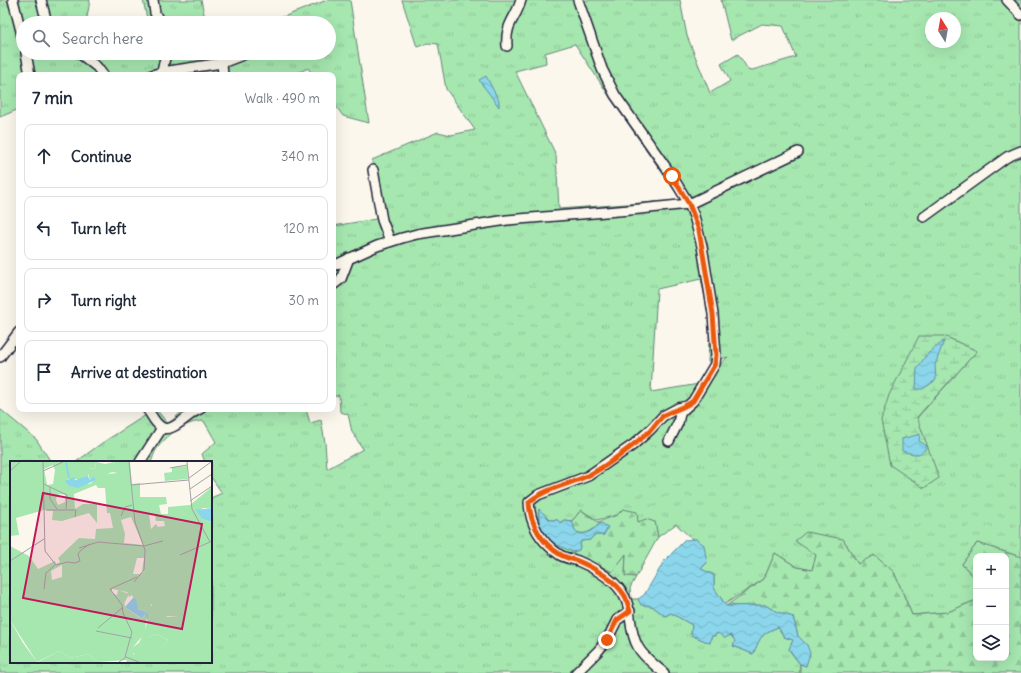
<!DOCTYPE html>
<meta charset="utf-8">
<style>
:root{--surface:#fff;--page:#f6f6f7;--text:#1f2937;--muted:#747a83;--line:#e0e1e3}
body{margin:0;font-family:Delius,sans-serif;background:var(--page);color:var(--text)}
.controls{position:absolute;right:12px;bottom:12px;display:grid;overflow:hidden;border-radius:8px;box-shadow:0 4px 16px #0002}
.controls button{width:36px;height:36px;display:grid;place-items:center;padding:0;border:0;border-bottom:1px solid var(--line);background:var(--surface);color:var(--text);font:20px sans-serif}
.compass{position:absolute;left:925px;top:12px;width:36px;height:36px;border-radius:50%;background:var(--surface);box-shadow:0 4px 16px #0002;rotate:349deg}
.stop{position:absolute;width:12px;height:12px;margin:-9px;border:3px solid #ea580c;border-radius:50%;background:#fff}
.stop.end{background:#ea580c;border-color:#fff;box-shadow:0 1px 4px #0008}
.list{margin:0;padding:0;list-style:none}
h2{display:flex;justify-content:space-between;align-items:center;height:52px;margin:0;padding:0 16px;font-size:17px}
h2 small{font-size:13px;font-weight:400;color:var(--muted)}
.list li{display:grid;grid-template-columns:26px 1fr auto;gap:12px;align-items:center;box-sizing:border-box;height:64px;margin:0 8px 8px;padding:0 8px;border:1px solid var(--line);border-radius:8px}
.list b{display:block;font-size:15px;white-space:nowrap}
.list em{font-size:13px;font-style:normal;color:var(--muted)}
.icon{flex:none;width:22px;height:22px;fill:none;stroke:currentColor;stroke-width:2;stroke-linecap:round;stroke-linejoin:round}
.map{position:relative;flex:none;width:1021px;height:673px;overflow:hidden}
.search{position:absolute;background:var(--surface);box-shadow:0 4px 16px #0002;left:16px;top:16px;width:320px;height:44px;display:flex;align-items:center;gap:10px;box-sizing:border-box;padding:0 14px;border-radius:22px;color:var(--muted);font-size:15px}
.panel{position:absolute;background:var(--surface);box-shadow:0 4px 16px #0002;left:16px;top:72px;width:320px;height:340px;border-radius:8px}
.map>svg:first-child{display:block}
</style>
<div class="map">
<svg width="1021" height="673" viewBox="0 0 1021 673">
<defs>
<pattern id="grass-tufts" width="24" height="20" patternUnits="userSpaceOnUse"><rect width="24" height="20" fill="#a6e7b0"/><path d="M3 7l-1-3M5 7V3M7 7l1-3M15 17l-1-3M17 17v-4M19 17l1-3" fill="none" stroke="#8fc698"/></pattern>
<pattern id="forest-firs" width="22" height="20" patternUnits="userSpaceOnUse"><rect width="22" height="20" fill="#a6e7b0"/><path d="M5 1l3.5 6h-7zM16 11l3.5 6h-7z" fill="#8fc698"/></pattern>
<pattern id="wetland-marsh" width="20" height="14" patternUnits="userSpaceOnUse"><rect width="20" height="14" fill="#a6e7b0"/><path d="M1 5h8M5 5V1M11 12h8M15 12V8" fill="none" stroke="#8fc698"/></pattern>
<pattern id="water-waves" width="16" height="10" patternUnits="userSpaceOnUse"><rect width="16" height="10" fill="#8bd6eb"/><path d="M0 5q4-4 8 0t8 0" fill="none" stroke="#78b7ca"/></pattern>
</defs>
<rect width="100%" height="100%" fill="#fbf7ec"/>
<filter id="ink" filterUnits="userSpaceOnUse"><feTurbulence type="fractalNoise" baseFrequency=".025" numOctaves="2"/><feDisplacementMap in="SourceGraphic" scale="8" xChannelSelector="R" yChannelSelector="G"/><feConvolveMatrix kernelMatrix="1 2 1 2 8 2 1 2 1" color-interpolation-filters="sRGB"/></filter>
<g filter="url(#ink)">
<path fill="url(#grass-tufts)" stroke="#648476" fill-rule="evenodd" d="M0 0H90L86 23H23V53H105L111 57 119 53H213L215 59 235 53H329V23H260L262 21 283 17 327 0H350L369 123 343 116 333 102V75H313L308 68 293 75H19V109L0 117Z
M143 0H201L206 23H148Z
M402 0H680L687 36 710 93 730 81 721 64 738 54 749 71 796 57 783 26 762 24 731 40 721 0H1021V557L977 543 962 564 976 579V600L948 612 912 615 894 572 858 564 843 539 816 555 812 570 797 567 775 553 764 579 725 604 714 588V575L701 569 696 539H692L676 524 658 537 655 522H638L623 509 617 515 597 520 581 510 572 521 564 520 559 523 557 520H550L539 509 538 517 541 528 545 537 573 552 584 562 599 565 612 572 626 553 625 575 636 577 630 588 631 599H638L642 605 652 606 665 616 671 613 692 625 691 635 710 643 711 637 719 633 730 635 736 641 733 646 753 654C761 636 760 635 778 627L784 637 793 640 789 650 800 664V673H0V409L36 439 51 462H11V662H211V498L222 493 211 477V462H205L202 454 216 442 204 421C186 421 166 435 156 450 154 453 153 458 151 462H76L102 443 146 415 152 409H156L168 424 185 409H306L310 423 321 420 325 443 327 469 363 449 352 432 348 414 340 412 339 395 333 397V226L376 219 372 160 438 132 451 135 475 130 446 89 438 44 428 43 417 47ZM931 18H955V42H931ZM575 44 611 99 681 200 559 209 556 155 515 71 546 63 545 53ZM701 279 710 321 708 362 728 357 699 384 651 392 657 289ZM944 336 977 351 917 418Z"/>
<path fill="url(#forest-firs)" stroke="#648476" d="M623 509 637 512 638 522 646 519 655 522 658 537 636 577 625 576 626 554 612 572 599 565 584 562 573 552 579 550 581 541 590 540 594 535H604L601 523C593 530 585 537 575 531L572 521 581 510 598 522 617 515Z
M806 532 843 539 858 564 874 555 894 572 912 615 948 612 976 600V658H1006V556H976V579L962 564 977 543 1021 557V673H800V664L806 666 807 645 798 636 793 617 777 612 765 605 726 606 764 579 775 553 797 567 812 570 816 555 795 541Z"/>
<path fill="url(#wetland-marsh)" stroke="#648476" d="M919 336H944L977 351 917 417 939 478 924 488 890 465 881 420 889 395Z"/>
<path fill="url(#water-waves)" stroke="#618ea5" d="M486 76 499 101V107L479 80Z
M944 341 935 365 936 380 923 389H916L917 369 926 355Z
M920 434 919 441 927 446C920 458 914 454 902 451V439Z
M539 509 550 520H558L560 523 564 520 572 521C573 523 574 528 575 530 582 540 595 528 601 523L608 527 604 535H594L590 540 581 541 579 550 573 552C550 542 537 538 539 509Z
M696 539 704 545 707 563 701 569 714 575V588L726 606 765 605 777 612 793 617 798 636 807 645 810 653 806 666 800 664 789 649 793 640 784 637 778 627C760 634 761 637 753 654L733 646 735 641 731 635 725 638 718 633 711 637 710 643 691 635 692 625 671 613 665 616 652 606 641 605 638 599 644 595 665 560 685 540Z"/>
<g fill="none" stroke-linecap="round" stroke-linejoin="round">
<g stroke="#22223b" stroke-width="12">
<path id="minor" d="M13 0 23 39
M41 0 47 23
M153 0 155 13 160 23
M578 0 602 69 615 95 672 176 689 204 694 216 702 246 713 314 716 355 715 364 693 401 682 411 680 414 678 423 669 441
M1007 0 1021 15
M507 46C505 23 516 19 521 0
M26 53 30 75
M79 53 97 67 103 75
M222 63 248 53
M162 72 166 53
M152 75 162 72 222 63 223 75
M373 170 382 220 390 241
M924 217 1007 157 1021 151
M333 266 377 246 402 238 417 234 507 220 630 210 689 204 798 152
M333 285 341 279 349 258
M0 357 19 332
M147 409C152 415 154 422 160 426 171 436 188 413 200 409
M140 462 162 428
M576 673 598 651 607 640 617 620 630 611
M664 673C655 665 644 658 638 647 625 624 637 605 614 583 604 574 590 566 578 561 572 559 565 558 560 555 542 543 530 525 529 502L538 495 588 476 633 445 650 430 663 416 678 408 687 406"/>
</g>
<use href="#minor" stroke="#fbf7ec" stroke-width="9"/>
</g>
</g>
<g fill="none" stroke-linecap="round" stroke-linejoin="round" filter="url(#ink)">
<path stroke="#ea580c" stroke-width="5" d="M607 640 617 620 630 611C628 606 627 600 625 596 616 581 595 568 578 561 573 559 566 558 561 555 542 544 530 524 529 502 546 488 568 485 587 476 608 466 631 447 649 432 654 427 658 420 663 416 673 410 684 408 693 401L715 364 716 355 713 314 699 230 689 204 672 176"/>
</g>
<g transform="translate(10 461)">
<rect width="202" height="202" fill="#fbf7ec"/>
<path d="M0 1H86L85 8 79 7 78 15 73 18H56L80 23 91 14 107 12 104 1H120L122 23 130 22V36H156L157 43 149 44 151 53H158V46L180 44 202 26V47H193L188 51 192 58 202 61V201H116L117 199 88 201 78 193 60 197 49 190 27 201 0 159V85L19 95 28 108 45 100 46 103 50 101 48 97 69 77 85 78 86 68 103 67 100 52H97L95 27H88L86 24 64 33 65 48 73 43H87V62L79 52 52 60 42 59 43 50 34 49 6 57 9 74 0 75ZM43 4 45 9 43 23 37 24 34 8ZM51 33 55 34V41L48 44 46 39 47 34ZM139 52 145 54 146 60H154L155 65 148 66 146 63 141 68ZM121 56 133 84 114 82 115 73 111 59ZM127 97H134L132 110H135L130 113H123ZM52 104V116L42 119 41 110ZM102 128 117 131 119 136 122 134 128 148 143 143 150 146 156 155H169L194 171 200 182 153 185 158 179 145 173 138 177 123 194V186L134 173 137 156 135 153 130 157 115 146 114 137 102 132ZM177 5 178 18 155 20 154 12 162 11V6Z" fill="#a6e7b0" fill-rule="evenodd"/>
<path d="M86 1 95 3 104 1 108 12 102 11 86 19 84 16 80 19 77 9 78 7 85 8ZM108 129 119 133 115 141 107 135ZM142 139 148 142 150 146 152 145 157 156 169 155 166 149 169 146 177 151H186L200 182 199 188 153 185 158 179 145 173 138 177 139 181 132 184 126 192 116 194 120 185 123 186 129 182 138 160V152L128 148 137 142 142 145ZM0 159 13 182 27 201H0ZM49 190 60 197 78 193 88 201H28Z" fill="#a6e7b0"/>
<path d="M166 112 175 116 163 125 165 135 162 136 158 132 157 124Z" fill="#a6e7b0"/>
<path d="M78 15 80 19 84 15 86 19 68 27 59 25 55 20 64 16 65 19ZM202 47V61L192 58 186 49ZM123 137 126 138 128 148 138 152V160L135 153 131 157 115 146Z" fill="#8bd6eb"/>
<path fill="none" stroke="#8bd6eb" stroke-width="2" d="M56 1 59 17"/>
<path fill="none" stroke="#a4a2a5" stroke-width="1" d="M33 1 35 90 46 104 57 101 65 102 70 100 68 93 71 89 80 83M119 1 125 61 135 89 134 109 124 121M177 1 182 48 200 81 202 80M160 7 177 4M0 10 10 1M33 10 53 1M179 17 201 1M34 23 40 26V38L47 48M121 24 179 19M40 26 57 34 56 48M180 28 202 13M180 40 202 25M36 49H66L65 56M111 55 115 46 122 44M69 87 88 81 134 85 153 80M170 94 200 81M0 100 34 78M34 128 36 112 45 104M88 167 112 147M86 170 122 177M115 196 122 171 113 152 112 144 100 128 127 116M109 201 116 196 129 201"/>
<path fill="#c2185b" fill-opacity="0.15" stroke="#c2185b" stroke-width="2" d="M33 32 192 63 172 168 13 137Z"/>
<rect width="202" height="202" fill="none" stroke="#22223b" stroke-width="2"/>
</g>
</svg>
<div class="controls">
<button>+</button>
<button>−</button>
<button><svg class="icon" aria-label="layers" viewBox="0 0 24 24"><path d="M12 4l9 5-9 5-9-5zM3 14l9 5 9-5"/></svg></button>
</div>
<svg class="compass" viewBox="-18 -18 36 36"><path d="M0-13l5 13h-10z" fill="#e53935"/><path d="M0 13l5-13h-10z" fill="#747a83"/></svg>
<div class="stop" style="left:672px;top:176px"></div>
<div class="stop end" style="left:607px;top:640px"></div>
<div class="search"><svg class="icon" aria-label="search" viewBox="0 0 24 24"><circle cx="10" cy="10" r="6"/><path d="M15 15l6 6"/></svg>Search here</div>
<section class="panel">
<h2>7 min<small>Walk · 490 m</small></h2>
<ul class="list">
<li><svg class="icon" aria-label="ahead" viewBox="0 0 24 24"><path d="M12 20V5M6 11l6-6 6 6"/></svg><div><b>Continue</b></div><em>340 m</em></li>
<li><svg class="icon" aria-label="left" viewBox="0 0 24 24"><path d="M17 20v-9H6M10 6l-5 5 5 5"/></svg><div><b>Turn left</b></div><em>120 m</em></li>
<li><svg class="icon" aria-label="right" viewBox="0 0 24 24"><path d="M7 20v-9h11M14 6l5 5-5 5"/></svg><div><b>Turn right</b></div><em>30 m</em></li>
<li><svg class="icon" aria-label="arrive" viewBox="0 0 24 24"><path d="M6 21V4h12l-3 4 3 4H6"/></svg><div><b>Arrive at destination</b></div></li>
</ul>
</section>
</div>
